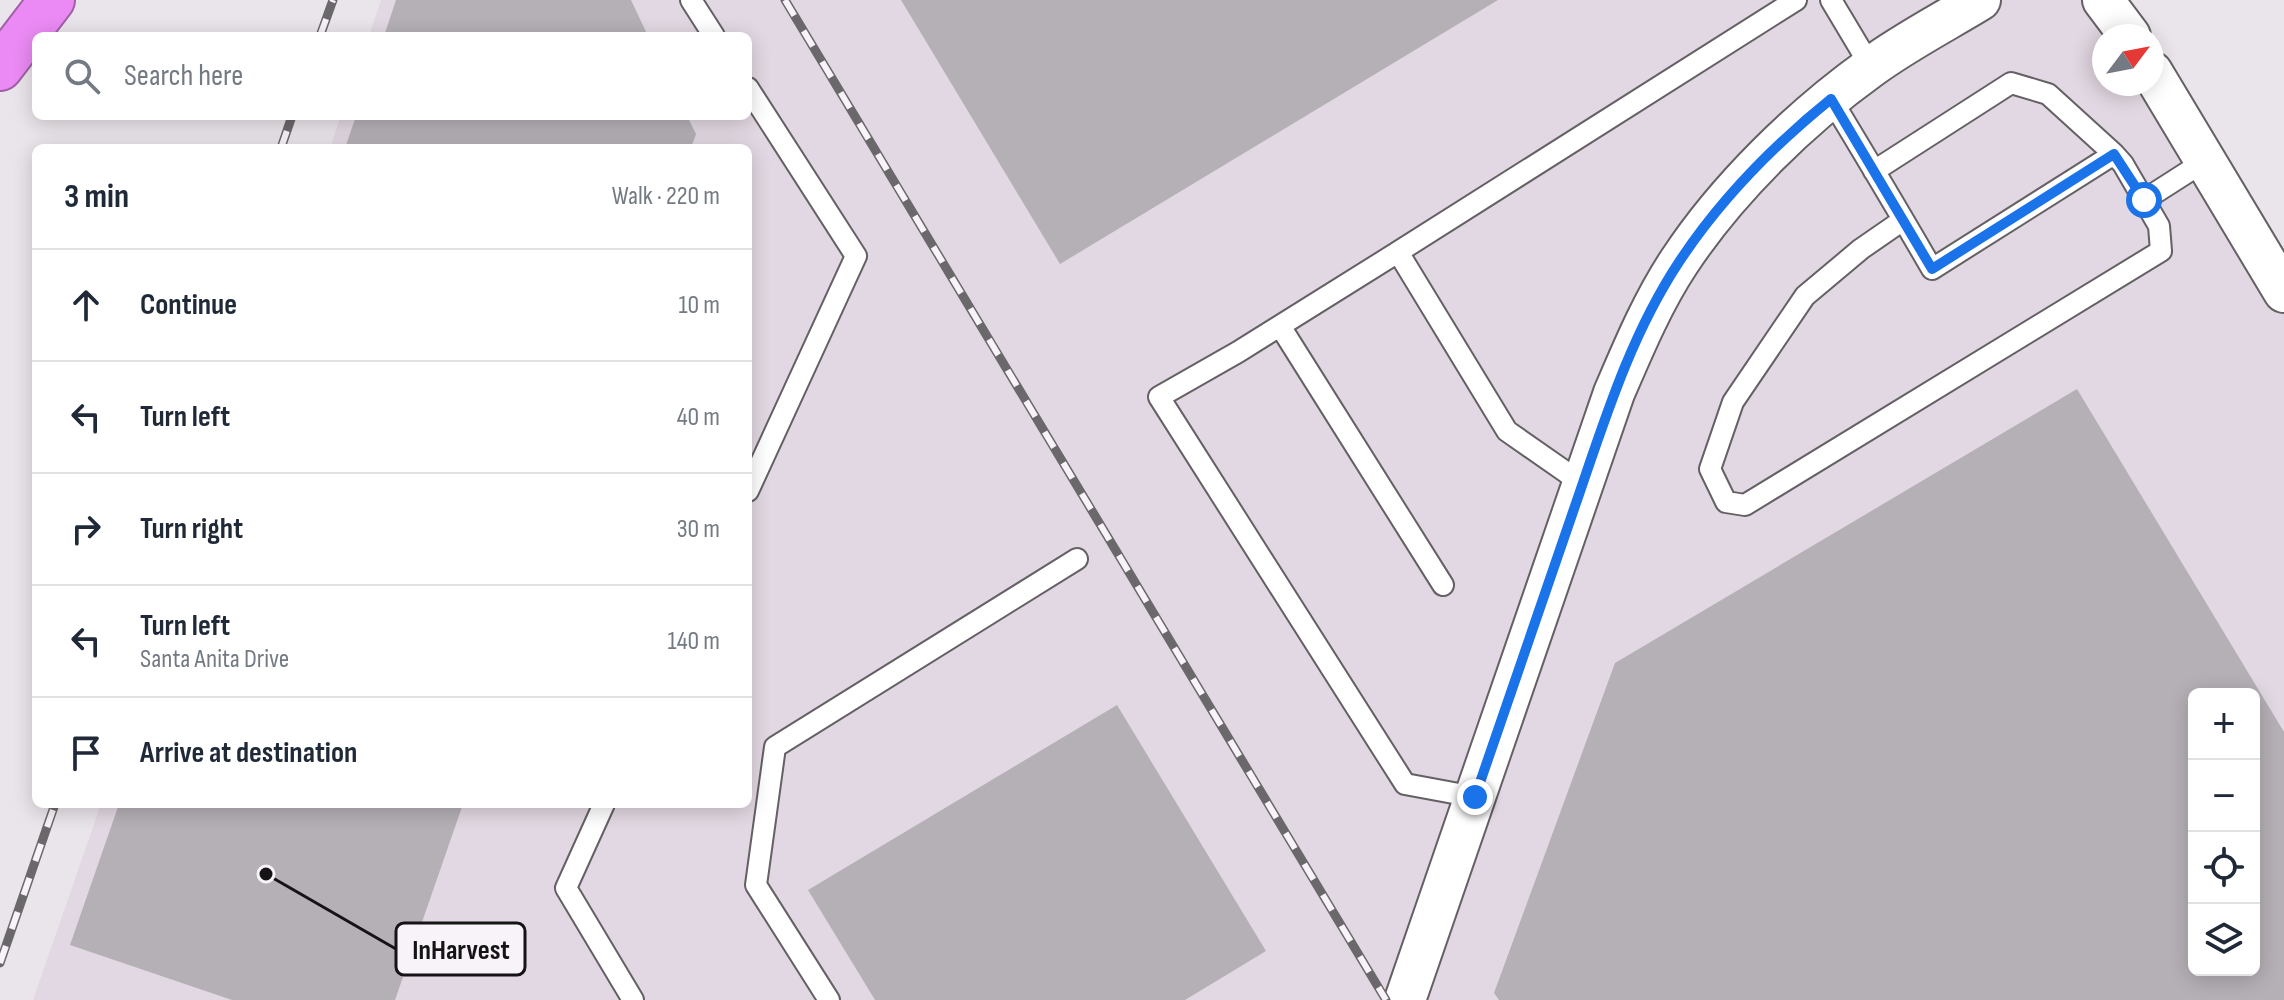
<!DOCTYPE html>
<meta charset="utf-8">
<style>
:root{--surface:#fff;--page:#f2f2f3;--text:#1f2937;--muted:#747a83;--line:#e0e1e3}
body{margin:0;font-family:"Sofia Sans Condensed",sans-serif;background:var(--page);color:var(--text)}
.controls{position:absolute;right:24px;bottom:24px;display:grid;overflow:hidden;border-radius:12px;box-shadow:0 4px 20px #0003}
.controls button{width:72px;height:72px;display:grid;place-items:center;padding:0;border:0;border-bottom:2px solid var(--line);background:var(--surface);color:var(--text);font:40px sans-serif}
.compass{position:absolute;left:2092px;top:24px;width:72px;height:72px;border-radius:50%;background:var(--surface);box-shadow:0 4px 20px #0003;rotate:58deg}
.stop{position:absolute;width:24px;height:24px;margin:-18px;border:6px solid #1a73e8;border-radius:50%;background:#fff}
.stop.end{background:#1a73e8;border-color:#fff;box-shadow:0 2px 8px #0008}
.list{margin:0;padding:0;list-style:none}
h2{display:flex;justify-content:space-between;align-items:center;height:104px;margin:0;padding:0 32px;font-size:34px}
h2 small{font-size:26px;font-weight:400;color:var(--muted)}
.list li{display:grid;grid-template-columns:52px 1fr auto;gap:24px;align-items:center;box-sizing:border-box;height:112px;padding:0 32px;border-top:2px solid var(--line)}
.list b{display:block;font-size:30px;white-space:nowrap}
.list p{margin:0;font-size:26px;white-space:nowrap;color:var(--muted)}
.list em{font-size:26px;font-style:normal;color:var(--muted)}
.icon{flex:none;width:44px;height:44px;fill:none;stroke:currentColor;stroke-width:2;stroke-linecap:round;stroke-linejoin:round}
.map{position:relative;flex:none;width:2284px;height:1000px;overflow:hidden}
.search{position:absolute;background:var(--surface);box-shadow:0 4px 20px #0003;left:32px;top:32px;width:720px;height:88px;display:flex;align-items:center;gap:20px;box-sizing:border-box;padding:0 28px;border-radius:12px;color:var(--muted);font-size:30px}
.panel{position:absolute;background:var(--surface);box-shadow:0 4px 20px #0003;left:32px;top:144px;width:720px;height:664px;border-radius:12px}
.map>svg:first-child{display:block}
</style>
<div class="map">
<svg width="2284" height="1000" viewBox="0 0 2284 1000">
<rect width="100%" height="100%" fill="#eae5ea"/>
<path fill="#e2d8e3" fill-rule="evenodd" d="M381 0H2101L2125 36H2104V84H2152L2284 291V1000H33L101 804H748V148H330L341 116H748V36H369ZM2194 694H2254V970H2194Z"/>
<path fill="#b5b0b5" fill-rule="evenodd" d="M396 0H631L648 36H384Z
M901 0H1498L1060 264Z
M356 116H687L696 134 691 148H345Z
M2077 389 2284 732V1000H1499L1494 993 1615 663ZM2194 694H2254V970H2194Z
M1117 705 1266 951 1185 1000H875L808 890Z
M119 804H463L395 1000H232L70 945Z"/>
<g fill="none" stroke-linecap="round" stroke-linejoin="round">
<g stroke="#646064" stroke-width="24">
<path id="lane" d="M691 0 714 36
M1831 0 1871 67
M748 88 856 256 748 491
M1831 99C1865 155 1899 212 1932 269L2114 154 2123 164 2159 226 2161 251 1745 505 1726 502 1710 469 1733 402 1805 296 1861 249 1903 220
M1874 171 2011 83 2048 94 2114 154
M2144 200 2205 161
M1398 252 1238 352 1159 397 1405 784 1475 797
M1280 326 1443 585
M1583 484 1507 431 1398 252 1796 0
M604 804 566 888 633 1000
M829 1000 756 885 775 747 1077 559"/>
</g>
<g stroke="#646064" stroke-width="44">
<path id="street" d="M2103 0 2130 36
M2152 72 2284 292
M1405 1000 1614 393C1633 349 1652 303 1679 262 1727 189 1800 118 1871 67 1905 42 1944 22 1980 0"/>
</g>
<g stroke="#a060a6" stroke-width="48">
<path id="highway" d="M0 68 52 0"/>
</g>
<use href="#lane" stroke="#fff" stroke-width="20"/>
<use href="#street" stroke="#fff" stroke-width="40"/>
<use href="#highway" stroke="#eb8af4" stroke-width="44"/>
<g stroke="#6b686b" stroke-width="9">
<path id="rail" d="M785 0 1386 1000
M320 36 333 0
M281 148 292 116
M0 963 55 804"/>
</g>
<use href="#rail" stroke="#f7f3f8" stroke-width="6" stroke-dasharray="18" stroke-linecap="butt"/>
</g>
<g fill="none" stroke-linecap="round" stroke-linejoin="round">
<path stroke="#1a73e8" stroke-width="10" d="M1475 797C1508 700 1542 603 1575 506 1604 422 1630 336 1679 262 1720 200 1774 145 1831 99L1932 269 2114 154 2144 200"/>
</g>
<path fill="none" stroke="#151315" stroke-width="3" d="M266 874L396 949"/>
<circle fill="#151315" stroke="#f7f3f8" stroke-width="3" cx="266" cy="874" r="8"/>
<rect fill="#f7f3f8" stroke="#151315" stroke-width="3" x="396" y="923" width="129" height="52" rx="8"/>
<g font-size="28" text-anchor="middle" font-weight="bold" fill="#151315">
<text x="461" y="959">InHarvest</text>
</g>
</svg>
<div class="controls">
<button>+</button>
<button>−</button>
<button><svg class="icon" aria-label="locate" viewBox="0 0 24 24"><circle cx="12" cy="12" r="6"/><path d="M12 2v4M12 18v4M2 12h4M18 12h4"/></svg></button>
<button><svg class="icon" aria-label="layers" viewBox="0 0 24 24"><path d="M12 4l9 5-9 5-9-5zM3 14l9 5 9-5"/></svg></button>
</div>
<svg class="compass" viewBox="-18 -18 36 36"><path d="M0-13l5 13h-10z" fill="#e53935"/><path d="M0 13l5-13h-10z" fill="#747a83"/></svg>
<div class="stop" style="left:2144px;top:200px"></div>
<div class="stop end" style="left:1475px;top:797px"></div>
<div class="search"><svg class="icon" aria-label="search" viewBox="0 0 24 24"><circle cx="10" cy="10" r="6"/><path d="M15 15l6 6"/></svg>Search here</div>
<section class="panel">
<h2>3 min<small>Walk · 220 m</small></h2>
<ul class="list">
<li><svg class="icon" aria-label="ahead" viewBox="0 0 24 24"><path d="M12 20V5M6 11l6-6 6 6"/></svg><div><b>Continue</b></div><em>10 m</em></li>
<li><svg class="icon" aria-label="left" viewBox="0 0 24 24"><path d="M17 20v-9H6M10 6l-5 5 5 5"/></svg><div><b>Turn left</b></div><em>40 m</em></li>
<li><svg class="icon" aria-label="right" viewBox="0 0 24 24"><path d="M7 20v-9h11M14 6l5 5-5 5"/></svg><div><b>Turn right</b></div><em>30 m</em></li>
<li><svg class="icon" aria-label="left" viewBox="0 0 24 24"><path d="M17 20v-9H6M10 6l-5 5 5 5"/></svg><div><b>Turn left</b><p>Santa Anita Drive</p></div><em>140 m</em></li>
<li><svg class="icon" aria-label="arrive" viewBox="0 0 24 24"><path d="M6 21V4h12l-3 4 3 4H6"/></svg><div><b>Arrive at destination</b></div></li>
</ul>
</section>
</div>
